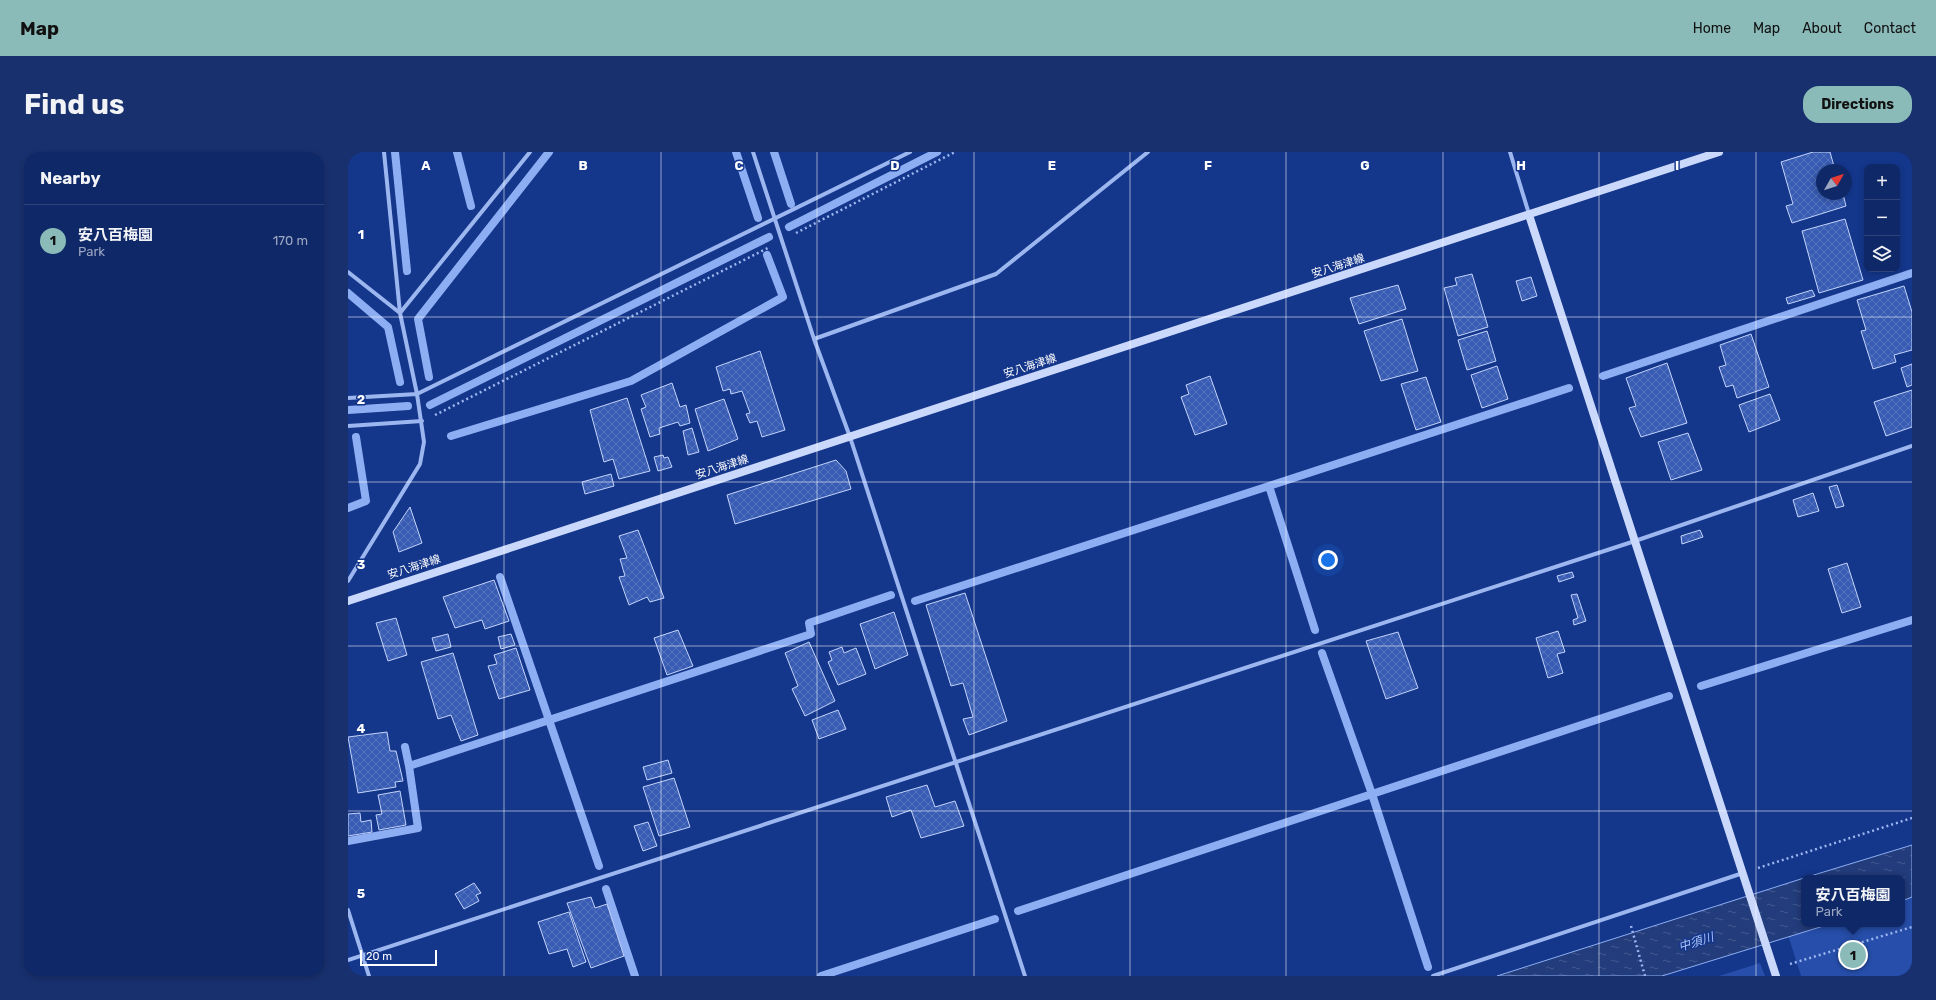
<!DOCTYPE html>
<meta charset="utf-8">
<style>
:root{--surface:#0f2868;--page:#18306e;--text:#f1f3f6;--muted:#9ba6c0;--line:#2f447c;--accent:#8bbbb9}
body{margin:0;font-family:Rubik,"Noto Sans JP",sans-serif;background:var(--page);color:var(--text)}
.controls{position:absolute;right:12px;top:12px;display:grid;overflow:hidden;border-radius:8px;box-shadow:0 2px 6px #0003}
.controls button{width:36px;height:36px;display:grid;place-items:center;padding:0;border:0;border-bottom:1px solid var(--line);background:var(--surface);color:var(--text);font:20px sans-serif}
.compass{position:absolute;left:1468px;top:12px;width:36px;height:36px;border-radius:50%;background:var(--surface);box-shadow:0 2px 6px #0003;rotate:51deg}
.scale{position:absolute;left:12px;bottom:10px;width:77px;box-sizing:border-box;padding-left:4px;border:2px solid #fff;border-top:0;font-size:11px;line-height:14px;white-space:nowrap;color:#fff;-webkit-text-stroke:3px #14368b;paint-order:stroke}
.you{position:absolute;left:980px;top:408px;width:14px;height:14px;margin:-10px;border:3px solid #fff;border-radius:50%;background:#1a73e8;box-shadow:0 0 0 6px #1a73e833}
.badge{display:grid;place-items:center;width:26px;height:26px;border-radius:50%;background:var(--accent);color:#111;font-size:13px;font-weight:700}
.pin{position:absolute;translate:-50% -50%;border:2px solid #fff;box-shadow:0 1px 4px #0006}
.popup{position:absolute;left:1453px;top:723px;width:104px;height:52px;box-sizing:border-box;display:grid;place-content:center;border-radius:8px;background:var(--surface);filter:drop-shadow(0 1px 3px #0005);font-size:13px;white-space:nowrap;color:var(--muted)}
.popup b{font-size:15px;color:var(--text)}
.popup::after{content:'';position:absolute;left:50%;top:100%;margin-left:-8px;border:8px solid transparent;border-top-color:var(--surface)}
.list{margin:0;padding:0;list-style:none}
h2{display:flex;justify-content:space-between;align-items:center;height:52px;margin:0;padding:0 16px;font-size:17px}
h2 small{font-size:13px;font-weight:400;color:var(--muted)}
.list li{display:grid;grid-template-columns:26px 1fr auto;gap:12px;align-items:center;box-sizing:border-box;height:72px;padding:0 16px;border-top:1px solid var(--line)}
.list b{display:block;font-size:15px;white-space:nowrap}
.list p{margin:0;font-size:13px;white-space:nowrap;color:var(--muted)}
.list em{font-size:13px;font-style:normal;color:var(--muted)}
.icon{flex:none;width:22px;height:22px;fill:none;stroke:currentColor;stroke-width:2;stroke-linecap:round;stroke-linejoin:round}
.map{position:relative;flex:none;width:1564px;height:824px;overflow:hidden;border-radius:16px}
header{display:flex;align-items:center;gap:24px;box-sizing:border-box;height:56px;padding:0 20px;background:var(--accent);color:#111}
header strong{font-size:19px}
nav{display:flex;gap:22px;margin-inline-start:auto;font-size:14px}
.intro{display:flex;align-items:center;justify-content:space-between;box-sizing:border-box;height:96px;padding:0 24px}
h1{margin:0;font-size:28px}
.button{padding:10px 18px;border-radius:16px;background:var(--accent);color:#111;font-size:14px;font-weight:700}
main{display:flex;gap:24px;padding:0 24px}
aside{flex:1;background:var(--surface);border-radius:16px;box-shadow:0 2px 6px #0003}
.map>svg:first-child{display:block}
</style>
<header>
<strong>Map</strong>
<nav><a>Home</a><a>Map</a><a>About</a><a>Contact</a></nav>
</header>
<div class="intro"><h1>Find us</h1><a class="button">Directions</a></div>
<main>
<aside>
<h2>Nearby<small></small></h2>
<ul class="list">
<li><span class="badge">1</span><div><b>安八百梅園</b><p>Park</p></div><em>170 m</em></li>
</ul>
</aside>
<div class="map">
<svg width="1564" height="824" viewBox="0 0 1564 824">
<defs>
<pattern id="water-ripples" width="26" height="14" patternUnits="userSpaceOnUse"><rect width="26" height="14" fill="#223c7c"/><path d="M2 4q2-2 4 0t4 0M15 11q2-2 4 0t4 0" fill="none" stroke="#435990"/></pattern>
<pattern id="building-cross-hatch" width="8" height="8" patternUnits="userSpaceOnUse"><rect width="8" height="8" fill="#385cb3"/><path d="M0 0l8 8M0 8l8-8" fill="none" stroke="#5674be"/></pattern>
</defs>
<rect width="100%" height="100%" fill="#14368b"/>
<path fill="#264eaa" d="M1564 745V824H1453L1440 783 1476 772H1554V748Z
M1412 811 1417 824H1371Z"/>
<path fill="url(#water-ripples)" stroke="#8eaef3" d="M1564 693V745L1554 749V726H1456Z
M1456 726V772H1482L1314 824H1149Z"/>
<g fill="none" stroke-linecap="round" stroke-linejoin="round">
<path stroke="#8eaef3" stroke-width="8" d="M47 0 59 119
M109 0 123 54
M388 0 410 66
M426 0 443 52
M441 75 589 0
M0 141 40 175 52 230
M1255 224 1564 121
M81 225 70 167 201 0
M82 253 421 85
M0 258 60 254
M103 284 283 229 435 145 419 103
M0 356 18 349 8 285
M152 425 251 714
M567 449 921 334
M967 478 921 334 1221 236
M1353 534 1564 468
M57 595 61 614
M0 689 70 676 61 614 463 482 461 471 543 443
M258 737 287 824
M670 759 1024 642 974 501
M1080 815 1024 642 1321 544
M473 824 647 767"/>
</g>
<path fill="url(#building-cross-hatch)" stroke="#c3d4fc" d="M1465 0H1482L1487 18H1474V42H1495L1498 54 1444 71 1438 54 1445 52 1433 10Z
M1497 67 1515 128 1471 141 1454 79Z
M1124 122 1140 175 1110 184 1096 136 1109 133 1107 126Z
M1183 125 1189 144 1174 149 1168 129Z
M1050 133 1058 157 1011 172 1002 146Z
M1556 134 1564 160V198L1546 203 1548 210 1525 217 1513 179 1518 178 1509 148Z
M1464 138 1467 144 1440 152 1438 146Z
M1054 167 1070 219 1033 229 1016 179Z
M1139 179 1148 209 1119 218 1110 188Z
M1403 182 1421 235 1389 246 1385 233 1378 235 1371 215 1378 213 1372 193Z
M412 199 437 278 414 285 409 269 402 271 398 262 402 261 394 239 383 242 382 237 375 239 368 215Z
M1319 211 1339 271 1293 285 1281 256 1288 254 1278 226Z
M1564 212V233L1559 235 1553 216Z
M1149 214 1160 247 1134 256 1123 223Z
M862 224 879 272 847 283 833 245 841 242 838 233Z
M1078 225 1093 270 1068 278 1053 232Z
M324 231 332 255 338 253 342 271 332 274 330 270 311 276 312 282 302 285 293 257 298 255 293 243Z
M1564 238V275L1538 284 1526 250Z
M1422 242 1432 268 1401 280 1391 253Z
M279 246 302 319 271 327 265 307 256 310 242 258Z
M376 247 390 287 360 299 347 257Z
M344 276 351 300 340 303 335 279Z
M1340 281 1354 318 1323 328 1310 290Z
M315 303 316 306 320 305 324 315 310 319 306 305Z
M488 308 498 319 503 337 387 372 379 343Z
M263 322 266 334 237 342 234 330Z
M1489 333 1496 354 1488 356 1481 335Z
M1465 341 1471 359 1450 365 1445 348Z
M62 355 74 391 51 400 45 380Z
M290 378 316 446 302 450 299 445 281 453 271 425 277 424 272 407 279 406 271 384Z
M1352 378 1355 385 1334 392 1333 384Z
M1499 411 1513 455 1494 461 1480 417Z
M1224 420 1226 425 1211 430 1209 424Z
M146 428 161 469 137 477 134 468 107 476 95 445Z
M617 441 659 569 621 583 615 567 625 565 615 531 603 534 578 453Z
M1229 442 1238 469 1226 473 1225 468 1230 466 1223 443Z
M546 460 560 503 527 517 512 472Z
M48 466 59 503 40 509 28 471Z
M330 478 345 514 319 523 306 486Z
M1210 479 1217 500 1209 502 1215 521 1200 526 1188 486Z
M1050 480 1070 536 1038 547 1018 489Z
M100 482 103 495 88 499 84 486Z
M163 482 167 493 153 497 150 485Z
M461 490 487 549 457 564 444 537 450 534 437 501Z
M494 495 496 501 508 496 518 522 490 533 480 510 484 508 481 500Z
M168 496 182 538 151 547 140 514 149 512 146 503Z
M105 501 130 583 113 589 103 563 90 567 73 510Z
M490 558 498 577 471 587 464 568Z
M39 580 42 599H48L55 629 47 630 48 635 10 641 0 585Z
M320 608 324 621 299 628 295 615Z
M326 626 342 675 311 684 295 635Z
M579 633 587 655 607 649 616 674 573 686 563 658 544 665 538 645Z
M52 639 58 673 31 678 28 663 34 662 30 643Z
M12 661 13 670 23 668 24 680 0 684V662Z
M300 670 309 694 295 699 286 674Z
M126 731 133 741 128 743 131 749 116 757 107 742Z
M243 745 247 756 259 752 276 804 243 816 219 751Z
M221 760 238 810 225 815 219 797 201 802 190 770Z"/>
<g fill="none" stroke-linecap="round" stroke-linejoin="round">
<path stroke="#9cb6f0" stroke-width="2.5" stroke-dasharray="2 3" stroke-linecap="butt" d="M448 81 607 0
M87 263 420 96
M1410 716 1564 666
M1283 774 1297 824
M1442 812 1564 775"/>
<path stroke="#9cb6f0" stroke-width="4" d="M405 0 466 187 502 285 677 824
M1162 0 1181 62
M0 120 52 161
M52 161 182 0
M466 187 648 122 800 0
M0 246 69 242 562 0
M0 274 74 269
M0 429 72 312 76 290 69 242 52 161 36 0
M0 758 21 824
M0 808 1287 389 1564 294
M1085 824 1395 721"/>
<path stroke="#cad8fb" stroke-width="8" d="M1181 63 1428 824
M0 449 1371 0"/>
</g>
<path fill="none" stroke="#fff" stroke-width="1" stroke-opacity="0.55" d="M156 0V824M313 0V824M469 0V824M626 0V824M782 0V824M938 0V824M1095 0V824M1251 0V824M1408 0V824M0 165H1564M0 330H1564M0 494H1564M0 659H1564"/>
<g text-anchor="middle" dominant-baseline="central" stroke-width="3" stroke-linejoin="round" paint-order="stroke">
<g font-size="11" fill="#fff" stroke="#14368b">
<text transform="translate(990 114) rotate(-18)">安八海津線</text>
<text transform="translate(682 214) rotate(-18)">安八海津線</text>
<text transform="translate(374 315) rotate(-18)">安八海津線</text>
<text transform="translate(66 415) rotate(-18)">安八海津線</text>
</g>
<g font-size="12" font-style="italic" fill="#a8c0f7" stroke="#14368b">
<text transform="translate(1348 790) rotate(-18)">中須川</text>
</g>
</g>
<g font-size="13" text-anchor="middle" font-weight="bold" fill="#fff" stroke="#14368b" stroke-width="3" stroke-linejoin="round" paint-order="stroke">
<text x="78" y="18">A</text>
<text x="235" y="18">B</text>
<text x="391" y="18">C</text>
<text x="547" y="18">D</text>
<text x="704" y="18">E</text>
<text x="860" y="18">F</text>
<text x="1017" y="18">G</text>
<text x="1173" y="18">H</text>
<text x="1329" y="18">I</text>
<text x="13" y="87">1</text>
<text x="13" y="252">2</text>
<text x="13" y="417">3</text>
<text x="13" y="581">4</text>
<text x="13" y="746">5</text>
</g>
</svg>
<div class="controls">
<button>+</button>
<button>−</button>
<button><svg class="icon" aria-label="layers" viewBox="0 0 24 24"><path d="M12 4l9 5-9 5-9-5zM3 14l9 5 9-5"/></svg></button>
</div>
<svg class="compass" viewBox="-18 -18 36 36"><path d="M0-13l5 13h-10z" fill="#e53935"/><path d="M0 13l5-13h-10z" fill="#9ba6c0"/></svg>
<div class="scale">20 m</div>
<div class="you"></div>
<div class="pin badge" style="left:1505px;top:803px">1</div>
<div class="popup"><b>安八百梅園</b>Park</div>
</div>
</main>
